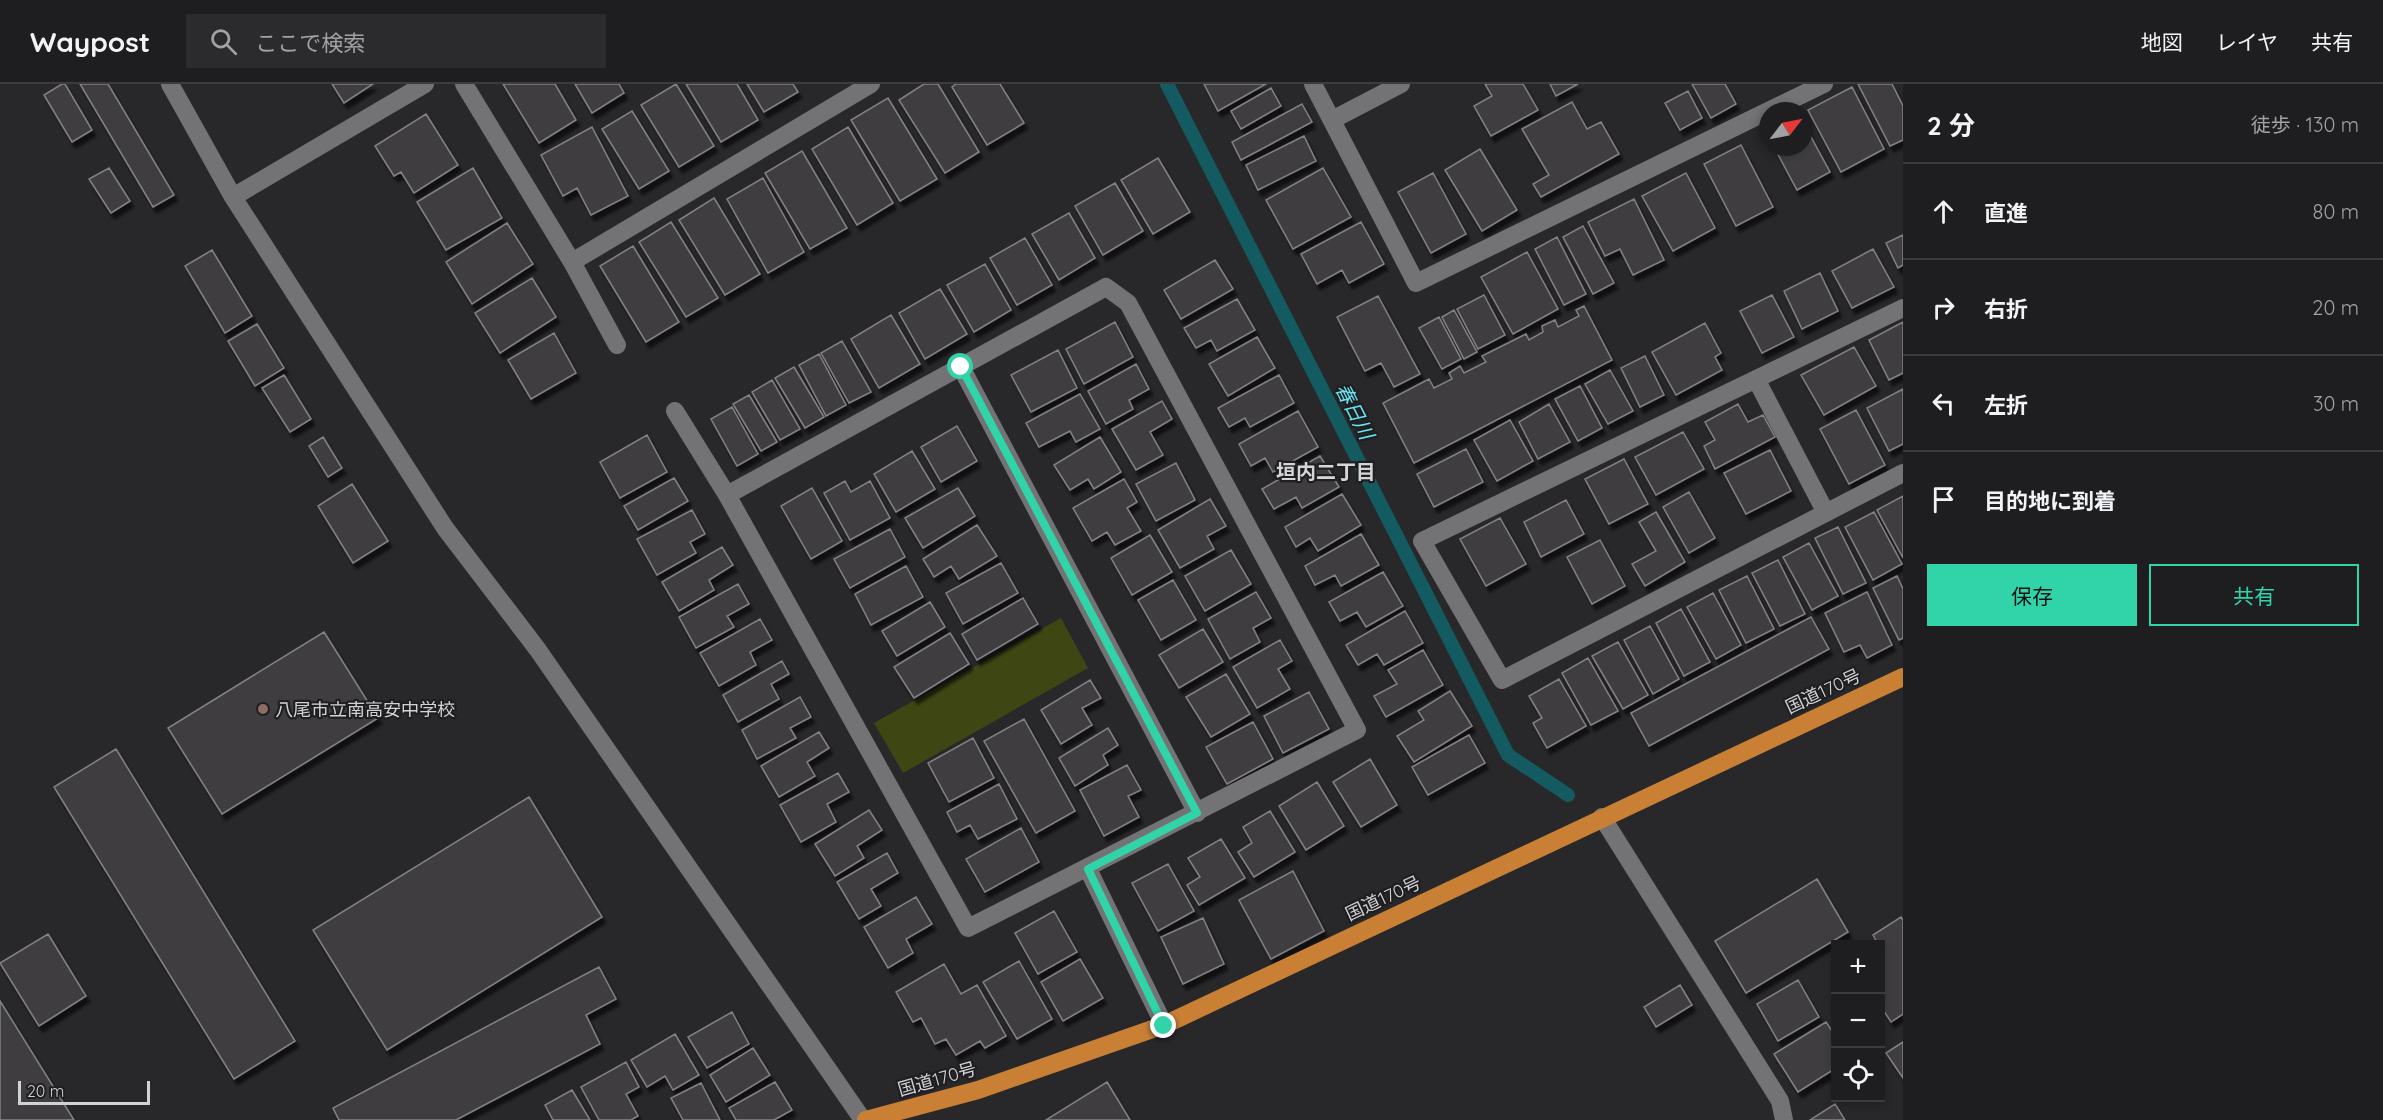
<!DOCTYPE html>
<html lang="ja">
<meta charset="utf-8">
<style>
:root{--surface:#1e1e20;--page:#2b2b2d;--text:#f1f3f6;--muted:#a1a2a5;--line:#3c3c3e;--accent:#31d4a9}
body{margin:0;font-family:Quicksand,"Noto Sans JP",sans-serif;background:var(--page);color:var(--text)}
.controls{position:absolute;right:18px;bottom:18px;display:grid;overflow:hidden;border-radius:0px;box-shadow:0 3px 9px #0003}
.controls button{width:54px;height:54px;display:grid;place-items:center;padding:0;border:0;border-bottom:2px solid var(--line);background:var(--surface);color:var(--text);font:30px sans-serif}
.compass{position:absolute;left:1759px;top:18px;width:54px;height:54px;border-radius:50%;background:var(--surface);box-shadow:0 3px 9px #0003;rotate:58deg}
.scale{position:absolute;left:18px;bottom:15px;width:132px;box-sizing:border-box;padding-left:6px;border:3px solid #d2d2d4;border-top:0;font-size:16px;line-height:21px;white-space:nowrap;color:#d2d2d4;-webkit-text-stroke:4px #1f1e21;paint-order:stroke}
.stop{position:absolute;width:18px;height:18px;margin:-14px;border:4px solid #31d4a9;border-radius:50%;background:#fff}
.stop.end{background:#31d4a9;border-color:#fff;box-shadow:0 2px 6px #0008}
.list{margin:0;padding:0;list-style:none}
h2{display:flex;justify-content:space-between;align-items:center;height:78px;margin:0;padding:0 24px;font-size:26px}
h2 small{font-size:20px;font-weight:400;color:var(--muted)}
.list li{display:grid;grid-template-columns:39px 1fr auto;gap:18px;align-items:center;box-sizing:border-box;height:96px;padding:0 24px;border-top:2px solid var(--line)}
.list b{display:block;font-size:22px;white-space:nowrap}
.list em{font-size:20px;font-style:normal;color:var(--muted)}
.actions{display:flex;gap:12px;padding:18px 24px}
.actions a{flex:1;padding:14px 0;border:2px solid var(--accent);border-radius:0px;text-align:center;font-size:21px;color:var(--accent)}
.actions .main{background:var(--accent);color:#111}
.icon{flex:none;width:33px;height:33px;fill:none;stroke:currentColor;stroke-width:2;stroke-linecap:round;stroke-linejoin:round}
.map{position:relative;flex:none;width:1903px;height:1036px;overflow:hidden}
header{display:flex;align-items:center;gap:36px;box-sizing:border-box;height:84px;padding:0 30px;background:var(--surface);border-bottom:2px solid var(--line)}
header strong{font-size:28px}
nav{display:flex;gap:33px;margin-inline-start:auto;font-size:21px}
.search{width:420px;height:54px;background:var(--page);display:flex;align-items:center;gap:15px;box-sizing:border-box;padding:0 21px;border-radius:0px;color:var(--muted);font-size:22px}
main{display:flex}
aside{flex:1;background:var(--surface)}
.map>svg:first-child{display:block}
</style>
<header>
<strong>Waypost</strong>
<div class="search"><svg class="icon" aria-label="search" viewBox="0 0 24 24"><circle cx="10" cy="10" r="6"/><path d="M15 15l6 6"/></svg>ここで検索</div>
<nav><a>地図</a><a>レイヤ</a><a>共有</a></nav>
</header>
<main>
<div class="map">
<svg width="1903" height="1036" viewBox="0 0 1903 1036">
<defs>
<filter id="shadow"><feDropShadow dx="3.5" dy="6" stdDeviation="1.5" flood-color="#0009"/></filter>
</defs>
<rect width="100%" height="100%" fill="#28282b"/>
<path fill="#3e4613" d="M1061 534 1088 584 903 689 874 639Z"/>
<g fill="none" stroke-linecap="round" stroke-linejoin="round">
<path stroke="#135a61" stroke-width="14" d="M1167 0 1508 671 1568 711"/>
</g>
<path fill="#3f3d40" stroke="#838184" stroke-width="1.5" filter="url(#shadow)" d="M62 0H65L92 46 72 58 44 11Z
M80 0H108L174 111 153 123Z
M332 0H373L344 19Z
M503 0H555L576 36 539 59Z
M575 0H619L624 9 592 29Z
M676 0 714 62 679 83 641 21Z
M686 0H737L758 36 721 58Z
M747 0H793L798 8 764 28Z
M924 0H938L979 68 945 89 899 16Z
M956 0H1000L1024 39 987 61 952 3Z
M1204 0H1266L1218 27Z
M1485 0H1523L1538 26 1491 52 1474 22 1492 12Z
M1550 0H1578L1556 12Z
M1692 0H1725L1736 20 1711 34Z
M1858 0H1892L1903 22V56L1890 62Z
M1852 3 1884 65 1841 88 1808 26Z
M1271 4 1281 22 1241 45 1231 27Z
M1688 7 1702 34 1680 46 1665 19Z
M888 14 937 95 900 117 851 36Z
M1572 18 1587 45 1601 38 1619 70 1541 113 1533 100 1549 91 1522 45Z
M1302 20 1312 38 1241 76 1232 58Z
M632 27 669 87 639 105 602 45Z
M426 30 458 81 414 109 401 88 394 92 375 62Z
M1804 40 1830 88 1797 106 1774 63H1804Z
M592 43 628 112 591 131 577 104 563 112 541 71Z
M848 43 893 119 857 141 812 65Z
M1304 52 1316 77 1258 106 1246 81Z
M1741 61 1773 123 1736 142 1704 80Z
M1480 65 1517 126 1482 147 1445 86Z
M802 67 847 144 810 165 765 89Z
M1158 74 1190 128 1153 150 1121 96Z
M109 84 130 117 111 129 89 95Z
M473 84 502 134 446 166 417 118Z
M1323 84 1351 133 1293 165 1266 116Z
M1433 89 1466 150 1431 169 1398 108Z
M1686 89 1715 144 1673 167 1642 112Z
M763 94 804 168 768 189 727 115Z
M1115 99 1143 147 1103 171 1075 122Z
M714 114 760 190 725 211 679 136Z
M1634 115 1664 176 1633 191 1620 165 1605 172 1588 138Z
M1069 129 1095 174 1059 196 1032 150Z
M671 138 718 214 686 233 639 158Z
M1361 138 1384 180 1349 199 1342 186 1317 200 1301 170Z
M507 139 533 180 472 220 446 178Z
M1583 142 1614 199 1593 210 1563 153Z
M1903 151V181L1898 184 1886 159Z
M1557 153 1586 210 1564 221 1535 165Z
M1025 154 1052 201 1017 221 990 174Z
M633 162 679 238 646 258 600 182Z
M1873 165 1894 203 1852 224 1832 187Z
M212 166 252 232 225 249 185 182Z
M1527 168 1558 225 1513 250 1481 193Z
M1215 176 1233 205 1181 235 1164 206Z
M985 180 1011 226 974 248 947 201Z
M1820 189 1838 227 1802 245 1784 207Z
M532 194 556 233 500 269 475 229Z
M940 205 967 250 925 275 899 229Z
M1484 211 1505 251 1478 265 1457 225Z
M1772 211 1794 253 1762 269 1740 227Z
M1378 212 1420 290 1394 303 1381 279 1365 287 1337 233Z
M1237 215 1255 246 1217 267 1211 256 1196 264 1184 244Z
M1584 222 1612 276 1414 379 1383 319 1429 295 1434 304 1452 295 1449 289 1460 282 1464 289 1486 278 1482 272 1526 250 1529 256 1543 248 1542 242 1555 236 1558 243 1579 232 1576 226Z
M1454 226 1477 268 1464 275 1442 233Z
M891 231 920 280 879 304 851 255Z
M1439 233 1461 275 1442 285 1419 244Z
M1115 238 1133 273 1084 300 1066 265Z
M1903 238V289L1889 296 1869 256Z
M1705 239 1721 269 1715 273 1722 286 1676 311 1652 268Z
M257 240 284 284 255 302 228 257Z
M554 249 576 289 531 315 508 276Z
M1257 253 1275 284 1228 312 1209 280Z
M842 257 871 308 849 319 821 269Z
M1854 263 1876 302 1824 331 1801 291Z
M1058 266 1077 304 1031 328 1011 291Z
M819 270 846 321 826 332 799 281Z
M1645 272 1664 311 1640 323 1621 284Z
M1136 280 1149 305 1129 316 1133 325 1106 340 1088 307Z
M794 283 824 333 805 344 775 294Z
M1610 286 1633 327 1608 340 1585 300Z
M284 291 311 335 290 348 262 304Z
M1279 291 1294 319 1250 343 1245 334 1229 343 1218 324Z
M772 296 800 345 780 356 752 308Z
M1580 302 1602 344 1578 357 1555 315Z
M1903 305V360L1889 367 1867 324Z
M1080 310 1100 345 1076 358 1070 347 1039 363 1026 339Z
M749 311 777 358 761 367 733 320Z
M1162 317 1172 335 1150 348 1163 371 1136 386 1112 345Z
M1549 320 1570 358 1538 375 1519 338Z
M1738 320 1748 338 1763 331 1775 353 1715 385 1704 362 1715 356 1705 338Z
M732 323 758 370 737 382 711 335Z
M1856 326 1885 381 1849 400 1820 345Z
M1298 327 1318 363 1273 388 1265 374 1251 382 1239 360Z
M1510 336 1533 377 1497 397 1474 356Z
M957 342 977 377 941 398 921 363Z
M1683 348 1704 385 1656 411 1635 373Z
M647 351 667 388 620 414 600 378Z
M323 353 342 384 328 393 309 362Z
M1100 353 1121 388 1094 405 1088 395 1070 406 1054 381Z
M1466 365 1483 398 1434 423 1417 390Z
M1770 366 1791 407 1746 430 1724 389Z
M912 367 935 405 896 428 874 390Z
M1320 372 1339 403 1302 424 1296 413 1274 425 1262 405Z
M1624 375 1648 420 1609 440 1585 395Z
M1176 379 1195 416 1156 437 1136 400Z
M674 394 688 417 638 446 624 422Z
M1124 395 1137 418 1127 424 1141 447 1115 461 1107 448 1092 457 1073 424Z
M845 397 851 408 870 397 890 434 850 456 824 409Z
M352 400 388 457 353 479 318 422Z
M812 404 842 457 811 475 781 422Z
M958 404 975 432 923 464 905 434Z
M1689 408 1715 454 1689 469 1663 423Z
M1342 410 1361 441 1318 467 1310 454 1296 463 1285 443Z
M1903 412V474L1877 426Z
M1210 415 1226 442 1207 452 1214 465 1180 484 1158 446Z
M1566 416 1584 450 1541 473 1524 438Z
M692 426 705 450 690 458 696 469 657 491 637 455Z
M1656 428 1685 478 1645 502 1632 480 1656 467 1639 438Z
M1874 428 1902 480 1873 496 1845 443Z
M1500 434 1526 480 1486 502 1460 455Z
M977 441 997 472 959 495 951 482 934 493 923 475Z
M1838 443 1866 499 1843 510 1815 454Z
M890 445 905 473 850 504 834 475Z
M1361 450 1379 481 1341 502 1335 491 1315 501 1305 482Z
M1150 451 1172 488 1132 511 1111 474Z
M1600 456 1625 502 1592 520 1567 473Z
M1809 459 1838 512 1812 526 1783 473Z
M722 463 733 481 709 496 714 506 679 527 662 498Z
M1231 466 1251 500 1205 527 1185 492Z
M1778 476 1805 530 1780 542 1752 489Z
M1001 479 1018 509 963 540 946 509Z
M906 482 923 513 871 541 855 510Z
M1383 488 1403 522 1366 543 1357 528 1340 537 1329 518Z
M1747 492 1774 545 1746 559 1719 506Z
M1897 492 1903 505V554L1899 556 1873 504Z
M1173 496 1196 536 1161 556 1138 516Z
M738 500 749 520 727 532 734 543 696 564 679 533Z
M1256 508 1271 534 1253 544 1260 558 1230 575 1208 535Z
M1867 508 1892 561 1867 574 1860 561 1844 568 1825 529Z
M1713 509 1741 561 1716 575 1687 523Z
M1023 514 1038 540 977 576 962 550Z
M930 518 945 543 897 572 882 547Z
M1681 525 1710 578 1684 592 1656 539Z
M1405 527 1423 559 1384 581 1377 570 1358 581 1346 561Z
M1811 533 1829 565 1649 662 1631 629Z
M760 535 772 556 750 568 756 581 719 602 700 569Z
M1650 542 1679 595 1653 610 1624 556Z
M1203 545 1223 578 1179 604 1159 571Z
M324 548 378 634 222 730 168 644Z
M950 549 969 580 914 614 894 583Z
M1280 556 1292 577 1278 585 1290 605 1257 624 1233 583Z
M1618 558 1648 611 1623 625 1592 572Z
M1423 566 1443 601 1386 633 1374 612 1397 600 1388 586Z
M1588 574 1618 627 1591 641 1562 589Z
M782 577 789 590 771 600 779 615 738 638 723 611Z
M1226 590 1250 630 1211 653 1186 613Z
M1559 595 1586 642 1547 664 1533 639 1542 634 1529 612Z
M1090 596 1101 614 1082 624 1092 641 1061 660 1041 626Z
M1450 607 1472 642 1414 678 1397 652 1424 636 1418 627Z
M1309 608 1329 645 1283 669 1264 632Z
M800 613 811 633 790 644 796 654 757 675 742 646Z
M1024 635 1075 727 1036 749 984 657Z
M1253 638 1273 675 1227 700 1206 663Z
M1108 644 1118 661 1103 671 1108 681 1075 702 1059 674Z
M819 648 829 664 807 678 815 692 779 713 761 682Z
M1469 651 1485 679 1428 711 1412 683Z
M973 654 994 694 949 718 928 679Z
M116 665 295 957 234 995 54 703Z
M1370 675 1397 721 1361 743 1333 698Z
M1127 681 1141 706 1128 712 1139 733 1104 752 1080 706Z
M838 689 849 708 827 720 836 738 801 758 780 721Z
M1317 698 1344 742 1306 766 1279 722Z
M999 700 1017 735 978 755 970 741 957 748 947 728Z
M529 713 602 833 387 966 313 846Z
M869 726 882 746 857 762 864 774 835 792 815 760Z
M1270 727 1295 768 1254 793 1238 768 1252 759 1243 743Z
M1021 744 1039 778 985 808 966 775Z
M1221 755 1245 794 1199 821 1187 801 1200 793 1188 774Z
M887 769 898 789 871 805 881 822 859 835 837 798Z
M1168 780 1194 827 1158 847 1132 799Z
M1293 787 1324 847 1271 875 1239 816Z
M1817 795 1848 848 1746 909 1715 857Z
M916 813 932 840 906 855 913 869 888 884 864 843Z
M1054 827 1077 868 1038 890 1015 849Z
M1901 833 1903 836V930L1891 938 1880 921V871L1883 869 1873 851Z
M1203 834 1224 880 1183 900 1161 853Z
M48 850 86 912 39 942 0 879Z
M1080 875 1103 914 1063 937 1041 898Z
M1019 877 1052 935 1017 955 983 898Z
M944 880 961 910 977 901 1006 952 985 964 980 957 956 971 946 955 935 960 921 934 913 938 896 908Z
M599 883 616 915 586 931 600 960 456 1036H339L333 1024Z
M1798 896 1819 933 1778 957 1757 920Z
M1680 901 1692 921 1656 943 1644 923Z
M0 917 74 1036H0Z
M732 928 749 960 707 984 688 953Z
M1826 938 1836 953V984L1798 1008 1774 970Z
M675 950 699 991 673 1006 665 992 647 1003 631 976Z
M1903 958V994L1886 969Z
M753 964 770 991 726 1018 710 991Z
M626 978 639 1003 626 1010 638 1032 631 1036H599L581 1003Z
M775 998 792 1026 774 1036H736L729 1024Z
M1107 998 1130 1036H1046Z
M701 999 720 1036H683L671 1014Z
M572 1006 590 1036H553L545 1021Z
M1835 1020 1845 1036H1810Z"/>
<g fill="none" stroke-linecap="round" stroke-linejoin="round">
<path stroke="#737275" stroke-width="18" d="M170 0 233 113 445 444 538 566 863 1036
M464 0 572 178 871 0
M1313 0 1416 199 1768 27
M1768 27 1824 0
M1332 36 1401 0
M233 113 425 0
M572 178 617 261
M1903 224 1422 457 1502 596 1903 389
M961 283 1197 729
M1756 295 1826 429
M675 327 727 411 968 844 1357 646 1128 219 1106 203 727 411
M1602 733 1780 1017 1784 1036
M1088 785 1164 941"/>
<path stroke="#c98035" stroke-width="18" d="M866 1036 978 1006 1164 941 1903 593"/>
</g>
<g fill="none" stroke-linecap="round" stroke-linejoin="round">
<path stroke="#31d4a9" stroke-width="8" d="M961 283 1197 729 1088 785 1164 942"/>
</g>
<circle fill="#8d6e63" stroke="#1f1e21" stroke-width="2" cx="263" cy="625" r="6"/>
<g text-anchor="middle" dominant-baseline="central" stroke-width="4.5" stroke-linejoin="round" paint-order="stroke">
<g font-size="18" fill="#d2d2d4" stroke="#1f1e21">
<text transform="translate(1823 607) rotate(-25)">国道170号</text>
<text transform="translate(1383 814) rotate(-25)">国道170号</text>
<text transform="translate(937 995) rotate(-16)">国道170号</text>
</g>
<g font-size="18" fill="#d2d2d4" stroke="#1f1e21" text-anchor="start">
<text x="275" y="625">八尾市立南高安中学校</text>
</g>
<g font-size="20" font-style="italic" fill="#65e5f3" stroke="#1f1e21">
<text transform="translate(1355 327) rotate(63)">春日川</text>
</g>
<g font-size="20" font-weight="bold" fill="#d5d4d8" stroke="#1f1e21">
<text x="1326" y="387">垣内二丁目</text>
</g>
</g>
</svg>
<div class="controls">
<button>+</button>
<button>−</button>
<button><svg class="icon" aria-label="locate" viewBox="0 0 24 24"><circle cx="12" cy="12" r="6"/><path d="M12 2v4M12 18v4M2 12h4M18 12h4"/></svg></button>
</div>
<svg class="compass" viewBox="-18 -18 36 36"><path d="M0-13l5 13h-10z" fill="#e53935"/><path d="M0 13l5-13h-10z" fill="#a1a2a5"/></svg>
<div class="scale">20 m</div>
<div class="stop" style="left:961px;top:283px"></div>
<div class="stop end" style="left:1164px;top:942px"></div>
</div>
<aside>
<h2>2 分<small>徒歩 · 130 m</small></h2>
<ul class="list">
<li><svg class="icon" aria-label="ahead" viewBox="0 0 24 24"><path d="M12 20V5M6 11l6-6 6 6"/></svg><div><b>直進</b></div><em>80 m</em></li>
<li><svg class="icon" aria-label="right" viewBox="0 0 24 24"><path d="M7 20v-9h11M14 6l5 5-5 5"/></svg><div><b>右折</b></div><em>20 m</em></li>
<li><svg class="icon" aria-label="left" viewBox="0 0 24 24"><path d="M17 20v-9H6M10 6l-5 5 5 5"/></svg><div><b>左折</b></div><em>30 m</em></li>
<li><svg class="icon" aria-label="arrive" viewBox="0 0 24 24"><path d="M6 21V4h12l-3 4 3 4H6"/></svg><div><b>目的地に到着</b></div></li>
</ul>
<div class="actions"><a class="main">保存</a><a>共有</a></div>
</aside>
</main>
